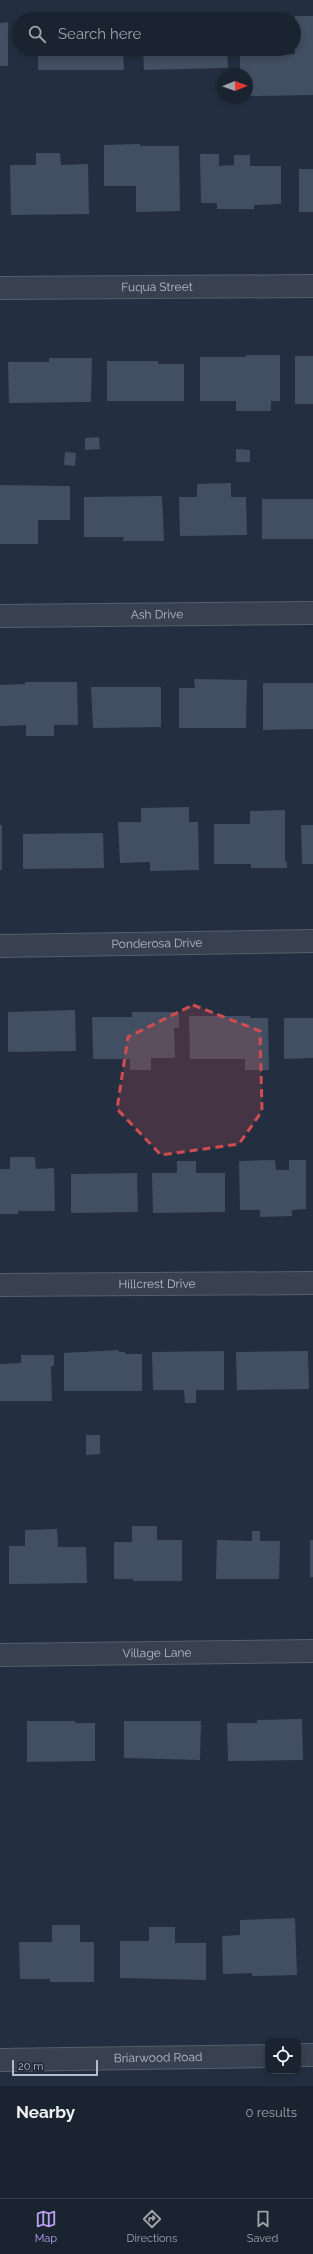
<!DOCTYPE html>
<style>
:root{--surface:#1a2330;--page:#232b38;--text:#f1f3f6;--muted:#9fa4ab;--line:#38404c;--accent:#bca0f2}
body{margin:0;font-family:Raleway,sans-serif;background:var(--page);color:var(--text)}
.controls{position:absolute;right:12px;bottom:12px;display:grid;overflow:hidden;border-radius:8px;box-shadow:0 2px 6px #0003}
.controls button{width:36px;height:36px;display:grid;place-items:center;padding:0;border:0;border-bottom:1px solid var(--line);background:var(--surface);color:var(--text);font:20px sans-serif}
.compass{position:absolute;left:217px;top:68px;width:36px;height:36px;border-radius:50%;background:var(--surface);box-shadow:0 2px 6px #0003;rotate:89deg}
.scale{position:absolute;left:12px;bottom:10px;width:86px;box-sizing:border-box;padding-left:4px;border:2px solid #b4bcca;border-top:0;font-size:11px;line-height:14px;white-space:nowrap;color:#b4bcca;-webkit-text-stroke:3px #1c2635;paint-order:stroke}
.list{margin:0;padding:0;list-style:none}
h2{display:flex;justify-content:space-between;align-items:center;height:52px;margin:0;padding:0 16px;font-size:17px}
h2 small{font-size:13px;font-weight:400;color:var(--muted)}
.icon{flex:none;width:22px;height:22px;fill:none;stroke:currentColor;stroke-width:2;stroke-linecap:round;stroke-linejoin:round}
.map{position:relative;flex:none;width:313px;height:2086px;overflow:hidden}
.search{position:absolute;background:var(--surface);box-shadow:0 2px 6px #0003;left:12px;right:12px;top:12px;height:44px;display:flex;align-items:center;gap:10px;box-sizing:border-box;padding:0 14px;border-radius:22px;color:var(--muted);font-size:15px}
.sheet{height:112px;background:var(--surface)}
nav{display:flex;justify-content:space-around;align-items:center;box-sizing:border-box;height:56px;border-top:1px solid var(--line);background:var(--surface);font-size:11px;color:var(--muted)}
nav a{display:grid;justify-items:center;gap:2px}
nav .on{color:var(--accent)}
.map>svg:first-child{display:block}
</style>
<div class="map">
<svg width="313" height="2086" viewBox="0 0 313 2086">
<rect width="100%" height="100%" fill="#232f40"/>
<path fill="#424f62" d="M295 16H313V95L247 96V74H240V49H281L282 55 295 54Z
M8 22V66H0V23Z
M38 49H123L124 70H38Z
M143 49H227L228 68 144 70Z
M140 144V146H179L180 211 136 212V186H104V145Z
M36 153H60L61 165 88 164 89 214 11 215 10 165H36Z
M200 154H219V166L234 165V155H250V166H281V204L254 205V209H217V203H201Z
M299 169H313V212H299Z
M246 355H280V401H271V411H236V401H200V357H246Z
M295 356H313V404H295Z
M49 358H92L91 402 9 403 8 362H49Z
M107 361H158V364H184V401H107Z
M99 437 100 449 85 450V438Z
M236 449 250 450V462H236Z
M65 452 76 453 75 466 64 465Z
M231 483V497H246L247 535 180 536 179 497H197V484Z
M0 485 70 486V520H38V544H0Z
M162 496 164 541H123L124 537H84V497Z
M262 499H313V539H262Z
M194 679 247 680 246 728H179V688H195Z
M25 682H77L78 725H54V736H26V725L0 726V685L25 684Z
M263 683H313V729L263 730Z
M91 687H161V727L93 728Z
M189 807V822H198L199 870 150 871V862L120 863 118 822H141V808Z
M285 810V862H287V868H251V864H214V824H250V811Z
M0 825H2V870H0Z
M301 825H313V864H302Z
M103 833 104 868 23 869V834Z
M75 1010 76 1051 8 1052V1012Z
M132 1012H174V1015L179 1014V1028H174L175 1058H151V1070H130V1059H93L92 1017H132Z
M189 1016H250V1018H268L269 1070H245V1059H190Z
M284 1018H313V1058L284 1059Z
M10 1157H35L36 1169 54 1168 55 1211H18V1214H0V1169H10Z
M275 1160 276 1170H289V1160H306V1209L292 1210V1216L260 1217V1210H240L239 1161Z
M177 1161H196V1173H225V1212L153 1213 152 1173H177Z
M137 1173 138 1212 71 1213V1174Z
M119 1350V1352H125V1354H142V1391H64V1353Z
M224 1351V1390H196V1403H185L184 1390H153L152 1352Z
M308 1351 309 1389 237 1390 236 1352Z
M21 1355H54V1366H51L52 1401H0V1364L21 1363Z
M86 1435H100V1454L86 1455Z
M132 1526H157V1540H182V1581H133V1579H114V1542H132Z
M57 1529 58 1547H86L87 1583 9 1584V1546H25V1530Z
M252 1531H260V1541H280L279 1579H216L217 1540 252 1541Z
M310 1540H313V1577H310Z
M302 1719 303 1760 228 1761 227 1723H257V1720Z
M27 1721H75V1723H95V1761L27 1762Z
M124 1721H201L200 1760 124 1758Z
M295 1918 297 1975 252 1976V1973L223 1974 222 1936 240 1935V1920Z
M52 1925H80V1942H94V1982H50V1979H20L19 1942H52Z
M149 1927H175V1943H206V1980L120 1978V1941H149Z"/>
<g fill="none" stroke-linecap="round" stroke-linejoin="round">
<g stroke="#555f6d" stroke-width="24">
<g id="minor">
<path id="s1" d="M0 288 313 286"/>
<path id="s2" d="M0 616 313 613"/>
<path id="s3" d="M0 946 313 941"/>
<path id="s4" d="M0 1285 313 1283"/>
<path id="s5" d="M0 1655 313 1651"/>
<path d="M298 2055H313"/>
<path id="s6" d="M0 2060 268 2056"/>
</g>
</g>
<use href="#minor" stroke="#374150" stroke-width="22"/>
</g>
<path fill="#ce4d50" fill-opacity="0.2" stroke="#ce4d50" stroke-width="3" stroke-dasharray="8 5" stroke-linejoin="round" d="M193 1005 260 1031 262 1111 239 1144 161 1155 117 1109 128 1037Z"/>
<g text-anchor="middle" dominant-baseline="central" stroke-width="4" stroke-linejoin="round" paint-order="stroke">
<g font-size="12" fill="#b4bcca" stroke="#1c2635">
<text stroke="none"><textPath href="#s1" startOffset="157">Fuqua Street</textPath></text>
<text stroke="none"><textPath href="#s2" startOffset="157">Ash Drive</textPath></text>
<text stroke="none"><textPath href="#s3" startOffset="157">Ponderosa Drive</textPath></text>
<text stroke="none"><textPath href="#s4" startOffset="157">Hillcrest Drive</textPath></text>
<text stroke="none"><textPath href="#s5" startOffset="157">Village Lane</textPath></text>
<text stroke="none"><textPath href="#s6" startOffset="158">Briarwood Road</textPath></text>
</g>
</g>
</svg>
<div class="controls">
<button><svg class="icon" aria-label="locate" viewBox="0 0 24 24"><circle cx="12" cy="12" r="6"/><path d="M12 2v4M12 18v4M2 12h4M18 12h4"/></svg></button>
</div>
<svg class="compass" viewBox="-18 -18 36 36"><path d="M0-13l5 13h-10z" fill="#e53935"/><path d="M0 13l5-13h-10z" fill="#9fa4ab"/></svg>
<div class="scale">20 m</div>
<div class="search"><svg class="icon" aria-label="search" viewBox="0 0 24 24"><circle cx="10" cy="10" r="6"/><path d="M15 15l6 6"/></svg>Search here</div>
</div>
<section class="sheet">
<h2>Nearby<small>0 results</small></h2>
<ul class="list">
</ul>
</section>
<nav>
<a class="on"><svg class="icon" aria-label="map" viewBox="0 0 24 24"><path d="M3 6l6-2 6 2 6-2v14l-6 2-6-2-6 2zM9 4v14M15 6v14"/></svg>Map</a>
<a><svg class="icon" aria-label="directions" viewBox="0 0 24 24"><path d="M12 3l9 9-9 9-9-9zM9 14v-3h6M13 9l2 2-2 2"/></svg>Directions</a>
<a><svg class="icon" aria-label="saved" viewBox="0 0 24 24"><path d="M7 4h10v16l-5-4-5 4z"/></svg>Saved</a>
</nav>
